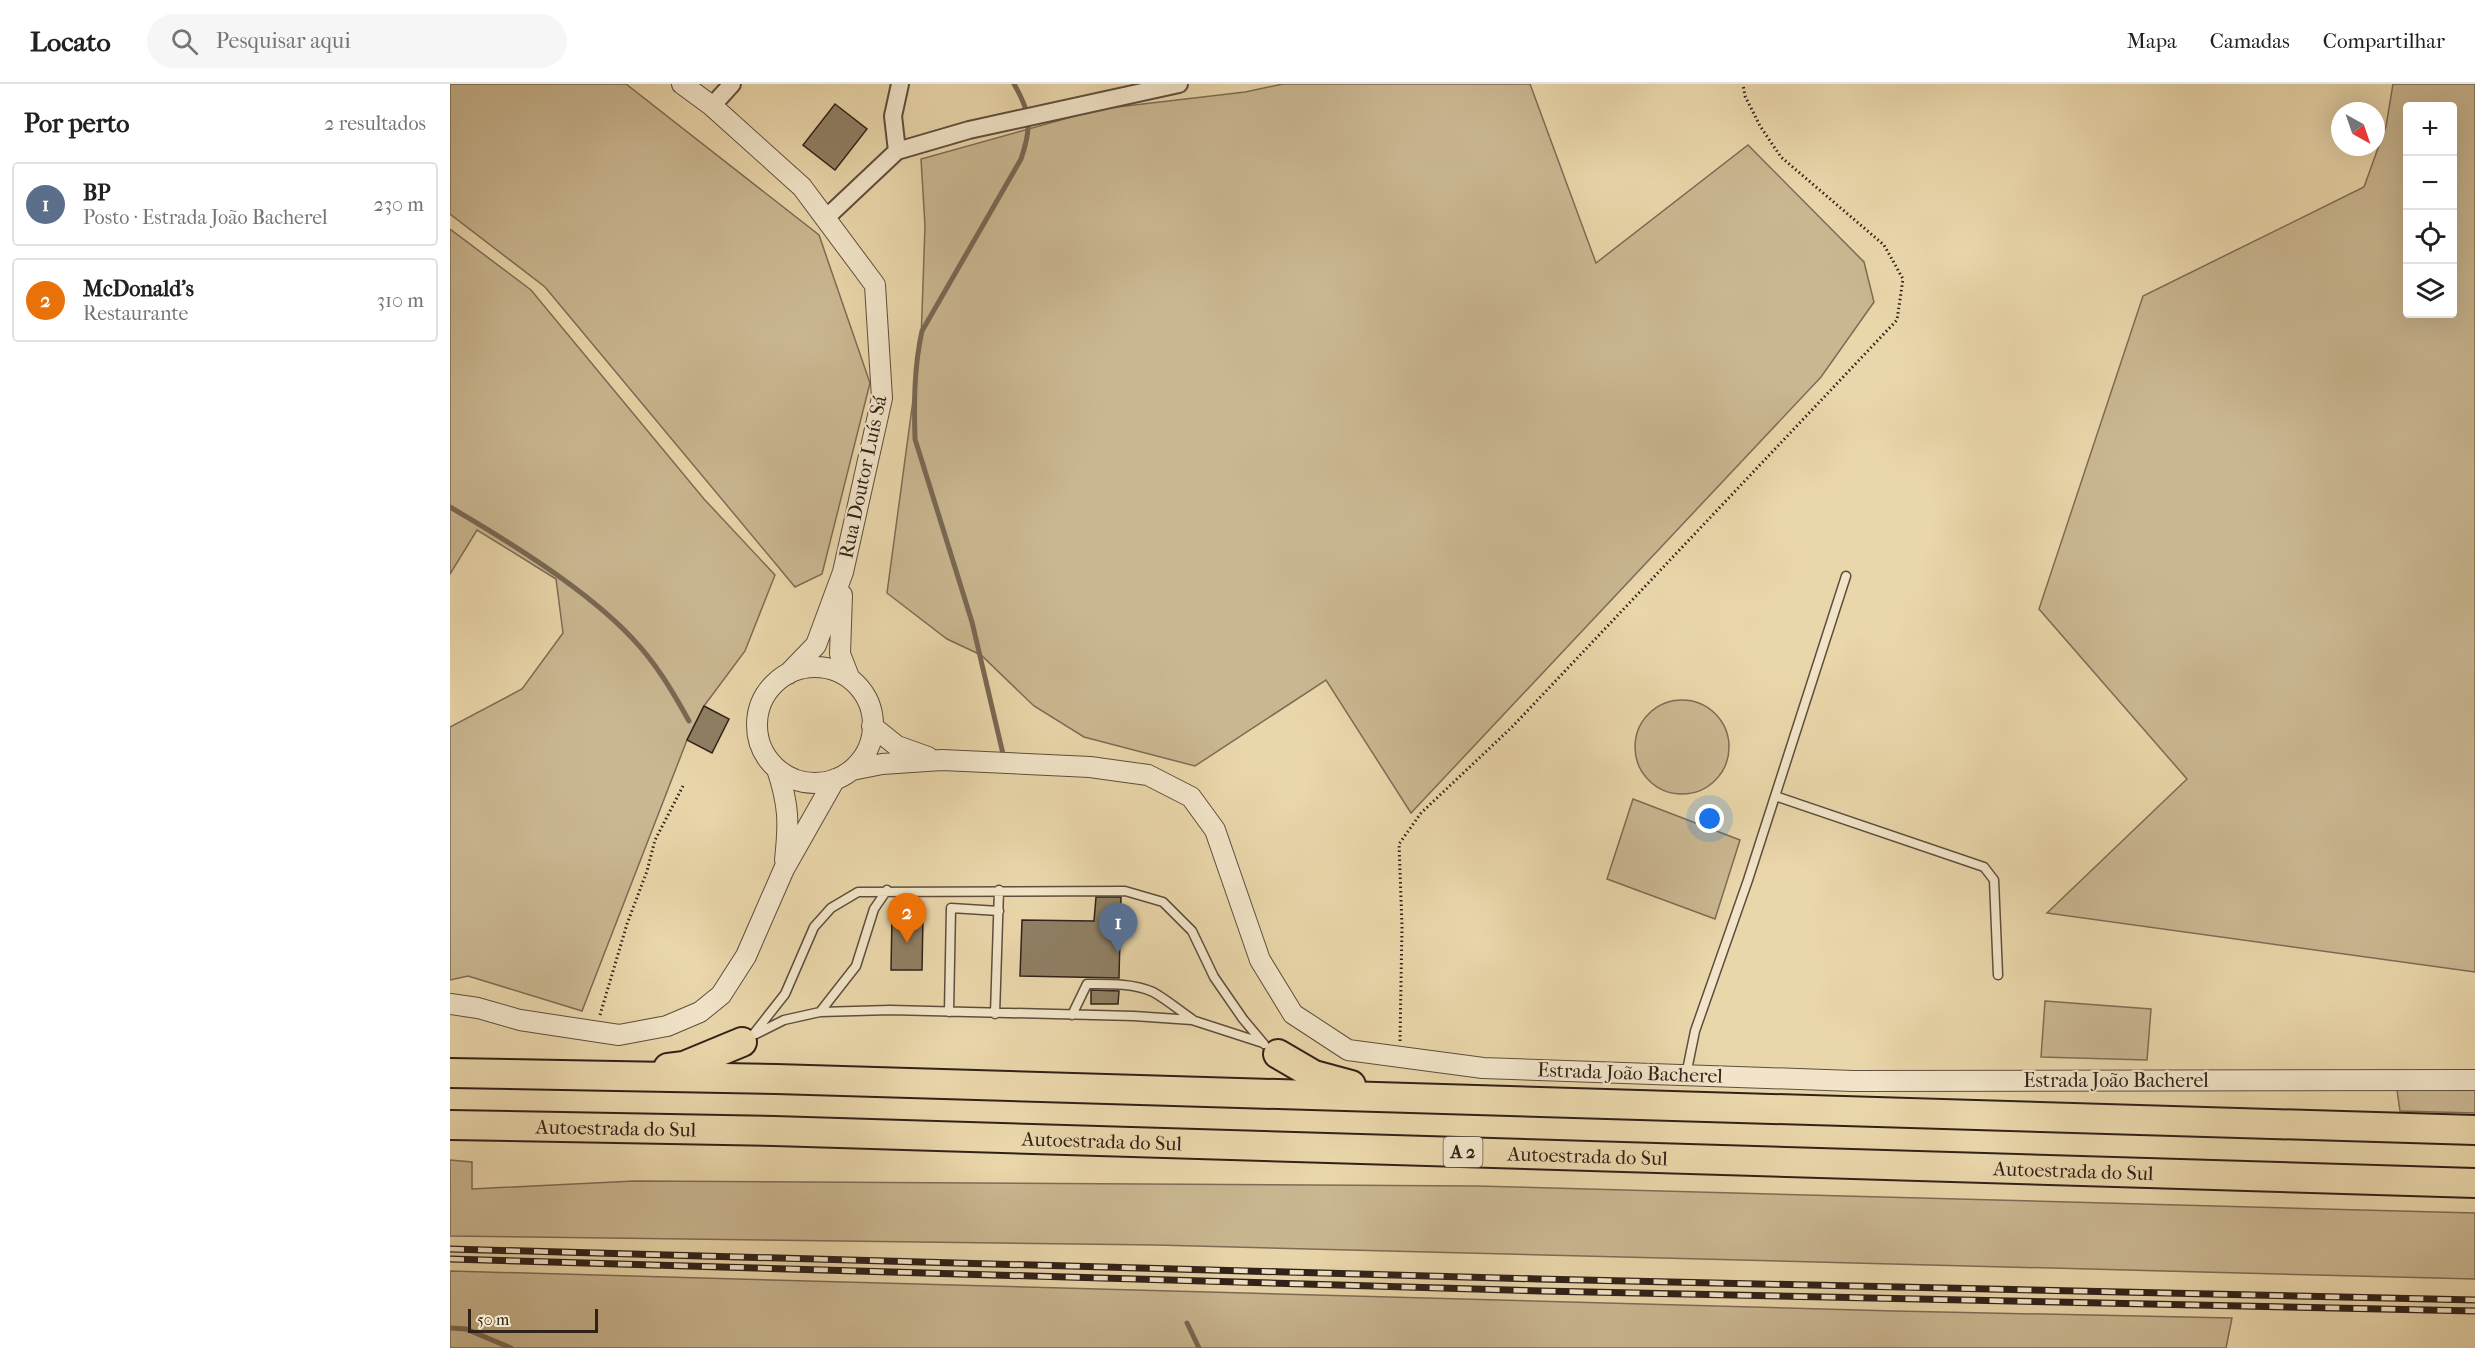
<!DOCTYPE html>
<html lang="pt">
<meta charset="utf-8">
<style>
:root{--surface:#fff;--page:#f6f6f6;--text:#202124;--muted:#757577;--line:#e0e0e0;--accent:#8f2418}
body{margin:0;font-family:"IM FELL French Canon",serif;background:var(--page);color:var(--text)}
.controls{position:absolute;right:18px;top:18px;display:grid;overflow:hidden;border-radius:6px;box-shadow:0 6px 24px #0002}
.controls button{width:54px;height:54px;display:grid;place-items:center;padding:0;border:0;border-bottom:2px solid var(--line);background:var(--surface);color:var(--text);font:30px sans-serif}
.compass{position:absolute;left:1881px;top:18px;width:54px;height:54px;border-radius:50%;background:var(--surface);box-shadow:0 6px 24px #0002;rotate:140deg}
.scale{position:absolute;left:18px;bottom:15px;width:130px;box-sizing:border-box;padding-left:6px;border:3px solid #302119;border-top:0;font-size:16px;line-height:21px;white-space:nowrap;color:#302119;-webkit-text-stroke:4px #f1e4c8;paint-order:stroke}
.you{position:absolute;left:1260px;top:735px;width:21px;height:21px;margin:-15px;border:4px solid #fff;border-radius:50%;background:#1a73e8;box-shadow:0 0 0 9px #1a73e833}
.badge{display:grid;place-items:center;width:39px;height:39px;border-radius:50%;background:var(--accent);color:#fff;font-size:20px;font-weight:700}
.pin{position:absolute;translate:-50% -50px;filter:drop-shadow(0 2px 3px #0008)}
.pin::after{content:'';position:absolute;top:32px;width:21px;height:18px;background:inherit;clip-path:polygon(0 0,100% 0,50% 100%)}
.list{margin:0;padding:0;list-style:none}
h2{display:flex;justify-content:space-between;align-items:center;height:78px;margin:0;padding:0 24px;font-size:26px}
h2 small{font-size:20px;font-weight:400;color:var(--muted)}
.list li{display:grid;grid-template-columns:39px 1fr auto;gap:18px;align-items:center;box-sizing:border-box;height:84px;margin:0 12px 12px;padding:0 12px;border:2px solid var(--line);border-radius:6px}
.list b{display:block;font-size:22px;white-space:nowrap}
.list p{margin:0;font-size:20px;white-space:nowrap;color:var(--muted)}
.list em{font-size:20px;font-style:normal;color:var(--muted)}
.icon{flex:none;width:33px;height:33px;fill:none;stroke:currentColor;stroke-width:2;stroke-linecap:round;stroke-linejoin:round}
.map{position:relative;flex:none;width:2025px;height:1264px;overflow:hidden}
header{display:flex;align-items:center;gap:36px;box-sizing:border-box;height:84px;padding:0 30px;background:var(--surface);border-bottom:2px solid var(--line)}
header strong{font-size:28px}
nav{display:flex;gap:33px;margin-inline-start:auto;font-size:21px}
.search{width:420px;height:54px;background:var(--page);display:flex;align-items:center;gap:15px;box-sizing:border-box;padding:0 21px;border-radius:33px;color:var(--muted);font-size:22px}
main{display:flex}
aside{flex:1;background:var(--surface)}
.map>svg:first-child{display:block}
</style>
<header>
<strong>Locato</strong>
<div class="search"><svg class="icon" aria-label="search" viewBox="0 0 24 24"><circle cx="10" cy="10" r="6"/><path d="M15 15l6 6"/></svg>Pesquisar aqui</div>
<nav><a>Mapa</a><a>Camadas</a><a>Compartilhar</a></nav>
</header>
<main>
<aside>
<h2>Por perto<small>2 resultados</small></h2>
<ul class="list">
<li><span class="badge" style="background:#5c6f8a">1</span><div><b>BP</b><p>Posto · Estrada João Bacherel</p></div><em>230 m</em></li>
<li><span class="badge" style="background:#e8710a">2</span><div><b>McDonald's</b><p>Restaurante</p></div><em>310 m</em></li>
</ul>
</aside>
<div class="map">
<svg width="2025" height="1264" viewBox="0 0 2025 1264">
<rect width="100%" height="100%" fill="#e9d6aa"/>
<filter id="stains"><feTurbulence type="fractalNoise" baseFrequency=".00333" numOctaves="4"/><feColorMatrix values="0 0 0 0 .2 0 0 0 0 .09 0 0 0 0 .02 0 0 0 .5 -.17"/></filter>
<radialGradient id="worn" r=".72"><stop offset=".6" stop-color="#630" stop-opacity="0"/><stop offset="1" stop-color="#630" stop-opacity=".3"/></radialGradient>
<path fill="#cab791" stroke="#7d6c55" stroke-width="1.5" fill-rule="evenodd" d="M0 0H176L369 151 420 299 372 490 345 503 95 203 0 130Z
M833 0H1080L1146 179 1298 61 1414 178 1424 218 1371 293 961 729 876 596 745 682 634 653 584 622 531 571 497 555 437 509 471 257 475 142 471 75 650 25 795 8Z
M1943 0H2025V888L1597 829 1737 695 1589 525 1693 212 1914 103 1936 42ZM1958 22H2002V230H1958Z
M0 145 81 206 254 415 325 491 295 567 254 622 237 656 132 927 18 892 0 896V643L72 605 113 549 106 495 27 446 0 490Z
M1185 663a47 47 0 1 1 94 0a47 47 0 1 1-94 0Z
M1183 715 1290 756 1265 835 1157 795Z
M1595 917 1701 925 1697 976 1591 973Z
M1947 1006H2025V1029L1950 1027Z
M0 1076 22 1078V1105L184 1097 1026 1102 2025 1129V1195L706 1161 0 1152Z
M0 1187 1444 1227 1782 1234 1776 1264H0Z"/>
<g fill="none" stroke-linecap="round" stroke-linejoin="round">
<path stroke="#796853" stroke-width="5" d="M0 423C58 457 136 505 182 554 206 579 223 608 239 637
M553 670 522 538 465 355C464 318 464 283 472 247L571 75C582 43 581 29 564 0
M737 1239 749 1264
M0 1244 16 1245 61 1264"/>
</g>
<path fill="#907f64" stroke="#302119" stroke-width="1.5" d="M385 20 417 45 385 86 353 61Z
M254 622 279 635 262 669 237 656Z
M646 813H671L669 894 570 892 572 836 644 837Z
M442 832 473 833 472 886H441Z
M641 906 669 907 668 920H641Z"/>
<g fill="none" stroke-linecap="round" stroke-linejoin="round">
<g stroke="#5e4e3d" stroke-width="11">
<path id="service" d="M1325 712 1534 783 1544 796 1548 891
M370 928 406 882 424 825 437 806
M499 928 501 824 549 827
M545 930 549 806
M622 931 637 900C658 900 683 899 703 908 716 915 730 927 742 935
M306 950 334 936 370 928 440 926 684 932 742 936 813 959
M302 952 335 910 364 843 381 824 408 808 675 807 713 818 742 847 764 893 793 935 814 960
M1236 991 1245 947 1298 796 1396 492"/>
</g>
<g stroke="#5e4e3d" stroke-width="20">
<path id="minor" d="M262 22 282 0
M447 67 443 32 450 0
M377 133 447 67 519 46 729 0"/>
</g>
<g stroke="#5e4e3d" stroke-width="22">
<path id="tertiary" d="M232 0 262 22 352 103 425 201 432 314 393 488 366 561 338 590
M392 511 390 570 399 593
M307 641a58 58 0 1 1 116 0a58 58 0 1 1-116 0Z
M422 642 447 662 478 673
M327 685C339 721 339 739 335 776
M402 686 432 680 492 676 640 683 698 691 741 713 765 746 810 876 843 930 898 966 1033 984 1403 997 2025 996
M0 920 28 924 70 936 169 951 217 942 250 928 271 911 296 872 334 785 385 695"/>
</g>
<g stroke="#302119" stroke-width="32">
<g id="motorway">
<path d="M828 970 864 991 901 1001"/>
<path d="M218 984 234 982 292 958"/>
<path d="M0 989 326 995 2025 1046"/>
<path id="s1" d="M0 1041 324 1047 2025 1099"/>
</g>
</g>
<path stroke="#302119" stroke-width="3" stroke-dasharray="1.5 3" stroke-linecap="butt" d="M150 931 177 840 197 787 205 756 233 702
M950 957 952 842 949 760 971 729 1063 642 1447 236 1453 195 1434 161 1331 73 1310 42 1295 12 1293 0"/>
<use href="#service" stroke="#f1e4c8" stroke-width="8"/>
<use href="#minor" stroke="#f1e4c8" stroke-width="16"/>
<use href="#tertiary" stroke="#f1e4c8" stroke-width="20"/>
<use href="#motorway" stroke="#e9d6aa" stroke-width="28"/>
<g stroke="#302119" stroke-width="7">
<path id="rail" d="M0 1165 1089 1195 2025 1216
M0 1175 1091 1207 2025 1227"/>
</g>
<use href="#rail" stroke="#f1e4c8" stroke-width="4.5" stroke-dasharray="14" stroke-linecap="butt"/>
</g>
<g text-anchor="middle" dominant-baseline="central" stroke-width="4.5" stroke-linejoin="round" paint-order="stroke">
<rect fill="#f1e4c8" stroke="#6a5c4e" stroke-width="1.5" x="993.5" y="1053" width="39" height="30" rx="4.5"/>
<g font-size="18" font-weight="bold" fill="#302119">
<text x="1013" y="1068">A 2</text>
</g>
<g font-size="20" fill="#302119" stroke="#f1e4c8">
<text transform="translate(413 393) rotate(-78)">Rua Doutor Luís Sá</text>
<text transform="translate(1180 989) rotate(2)">Estrada João Bacherel</text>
<text x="1666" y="996">Estrada João Bacherel</text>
<text stroke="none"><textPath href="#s1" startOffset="166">Autoestrada do Sul</textPath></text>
<text stroke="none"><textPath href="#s1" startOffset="652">Autoestrada do Sul</textPath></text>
<text stroke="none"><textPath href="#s1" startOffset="1138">Autoestrada do Sul</textPath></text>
<text stroke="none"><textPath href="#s1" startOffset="1624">Autoestrada do Sul</textPath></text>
</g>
</g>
<rect width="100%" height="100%" filter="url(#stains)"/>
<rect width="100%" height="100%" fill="url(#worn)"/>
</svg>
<div class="controls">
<button>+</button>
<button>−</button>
<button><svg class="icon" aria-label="locate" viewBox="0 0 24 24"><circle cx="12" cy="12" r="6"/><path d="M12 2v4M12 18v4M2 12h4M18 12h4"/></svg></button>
<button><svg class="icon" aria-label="layers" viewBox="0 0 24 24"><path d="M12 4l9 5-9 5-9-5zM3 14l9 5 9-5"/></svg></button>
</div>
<svg class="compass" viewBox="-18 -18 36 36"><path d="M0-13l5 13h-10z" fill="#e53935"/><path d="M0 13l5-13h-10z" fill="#757577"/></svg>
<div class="scale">50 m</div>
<div class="you"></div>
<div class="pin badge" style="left:668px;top:869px;background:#5c6f8a">1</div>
<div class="pin badge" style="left:457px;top:859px;background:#e8710a">2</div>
</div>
</main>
